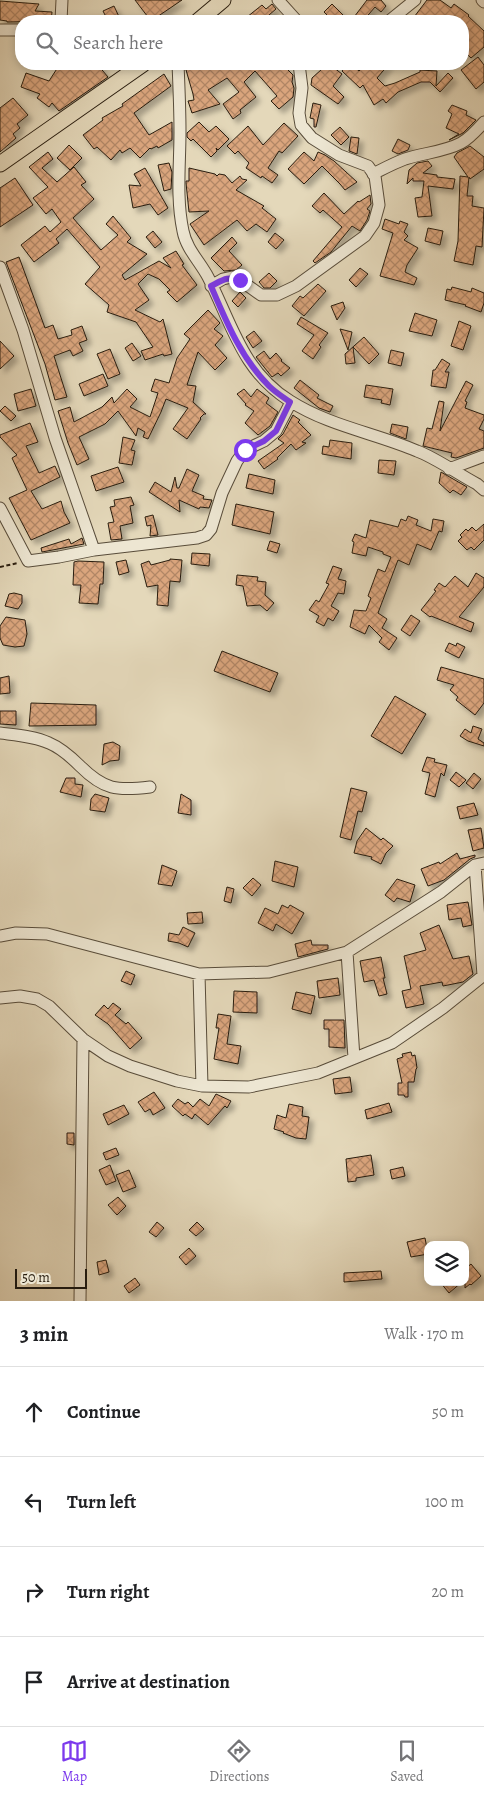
<!DOCTYPE html>
<meta charset="utf-8">
<style>
:root{--surface:#fff;--page:#f6f6f6;--text:#202124;--muted:#757577;--line:#e0e0e0;--accent:#7c3aed}
body{margin:0;font-family:Alegreya,serif;background:var(--page);color:var(--text)}
.controls{position:absolute;right:15px;bottom:15px;display:grid;overflow:hidden;border-radius:10px;box-shadow:0 2px 8px #0003}
.controls button{width:45px;height:45px;display:grid;place-items:center;padding:0;border:0;border-bottom:1px solid var(--line);background:var(--surface);color:var(--text);font:25px sans-serif}
.scale{position:absolute;left:15px;bottom:12px;width:72px;box-sizing:border-box;padding-left:5px;border:2px solid #291d0f;border-top:0;font-size:14px;line-height:18px;white-space:nowrap;color:#291d0f;-webkit-text-stroke:4px #ede6d2;paint-order:stroke}
.stop{position:absolute;width:15px;height:15px;margin:-11px;border:4px solid #7c3aed;border-radius:50%;background:#fff}
.stop.end{background:#7c3aed;border-color:#fff;box-shadow:0 1px 5px #0008}
.list{margin:0;padding:0;list-style:none}
h2{display:flex;justify-content:space-between;align-items:center;height:65px;margin:0;padding:0 20px;font-size:21px}
h2 small{font-size:16px;font-weight:400;color:var(--muted)}
.list li{display:grid;grid-template-columns:32px 1fr auto;gap:15px;align-items:center;box-sizing:border-box;height:90px;padding:0 20px;border-top:1px solid var(--line)}
.list b{display:block;font-size:19px;white-space:nowrap}
.list em{font-size:16px;font-style:normal;color:var(--muted)}
.icon{flex:none;width:28px;height:28px;fill:none;stroke:currentColor;stroke-width:2;stroke-linecap:round;stroke-linejoin:round}
.map{position:relative;flex:none;width:484px;height:1301px;overflow:hidden}
.search{position:absolute;background:var(--surface);box-shadow:0 2px 8px #0003;left:15px;right:15px;top:15px;height:55px;display:flex;align-items:center;gap:12px;box-sizing:border-box;padding:0 18px;border-radius:20px;color:var(--muted);font-size:19px}
.sheet{height:425px;background:var(--surface)}
nav{display:flex;justify-content:space-around;align-items:center;box-sizing:border-box;height:70px;border-top:1px solid var(--line);background:var(--surface);font-size:14px;color:var(--muted)}
nav a{display:grid;justify-items:center;gap:2px}
nav .on{color:var(--accent)}
.map>svg:first-child{display:block}
</style>
<div class="map">
<svg width="484" height="1301" viewBox="0 0 484 1301">
<defs>
<pattern id="building-cross-hatch" width="8" height="8" patternUnits="userSpaceOnUse" patternTransform="scale(1.25)"><rect width="8" height="8" fill="#daa57d"/><path d="M0 0l8 8M0 8l8-8" fill="none" stroke="#b18665"/></pattern>
<filter id="shadow"><feDropShadow dx="4.5" dy="4.5" stdDeviation="2.5" flood-color="#0004"/></filter>
</defs>
<rect width="100%" height="100%" fill="#e4d8ba"/>
<filter id="stains"><feTurbulence type="fractalNoise" baseFrequency=".004" numOctaves="4"/><feColorMatrix values="0 0 0 0 .2 0 0 0 0 .09 0 0 0 0 .02 0 0 0 .5 -.17"/></filter>
<radialGradient id="worn" r=".72"><stop offset=".6" stop-color="#630" stop-opacity="0"/><stop offset="1" stop-color="#630" stop-opacity=".3"/></radialGradient>
<path fill="url(#building-cross-hatch)" stroke="#291d0f" filter="url(#shadow)" d="M135 0H182L151 21Z
M367 0H381L386 6 381 12 375 7 363 21H351Z
M427 0H440L451 8 454 4 469 15 468 16 484 31V47L471 58 463 50V21H411Z
M0 1 39 4 35 11 52 12 51 21 7 22V21L0 20Z
M272 4 276 9 262 21H242L262 5 266 9Z
M332 4 349 21H333L324 12Z
M114 6 121 21H108L103 11Z
M478 57 484 65V82L476 89 461 70Z
M60 64H97L108 77 59 111 52 103 49 107 37 98 40 94 21 87 26 73 49 81Z
M199 64H282L293 75 292 82 294 88 293 97 279 109 271 101 277 96 255 71 244 82 256 97 240 110 241 113 233 119 223 104 239 92 227 78 208 90 220 104 192 113 188 101 194 100 193 94 186 70 200 66Z
M316 64H329L342 74 333 86 344 97 338 104 311 85 312 78 322 69Z
M348 64H351L359 71 366 64H389L377 78 385 86 395 83 420 72V70L437 71 436 86 448 73 453 78 440 92 430 82H421L398 92 386 103 383 99 374 105 363 85 360 88 342 71Z
M164 74 171 86 134 113 149 135 172 122V140L158 148 157 146 151 149 150 148 140 158 130 148 122 153 120 150 111 160 97 147 94 149 83 135 103 120 102 118 123 106 122 104Z
M13 98 28 115 17 124 20 128 13 134 16 138 0 152V108Z
M313 103 321 105 316 127H314V119L310 118Z
M452 105 467 111 466 115 476 120 463 133 449 140 459 134 446 128 452 114 448 111Z
M199 122 209 132 216 126 229 139 218 150 216 148 217 151 211 157 193 139 191 141 187 137V133Z
M284 123 298 136 282 153 279 151 268 168 278 175 272 183 262 176 261 178 246 168 249 163 238 151 235 154 227 146 248 126 263 145Z
M340 127 349 137 341 145 331 135Z
M351 137 359 138 357 154 349 151Z
M398 139 410 145 408 150 398 154 392 151Z
M69 145 82 158 70 170 57 158Z
M470 146 484 157V169L470 179 469 177 467 196H473L472 206 484 208 482 247 476 246 473 265 454 261 458 241 460 176 468 177 454 157 457 153Z
M48 152 53 159 42 168 57 182 74 167 86 182 81 185 94 199 73 218 101 250 118 235 106 224 113 216 131 238 127 242 147 254 122 275 125 280 159 261 171 268 163 258 176 251 184 264 182 265 197 285 177 302 167 292 170 290 159 279 148 274 138 284 149 300 135 310 160 322 163 319 172 354 164 356 163 354 145 360 141 351 153 347 136 322 107 312 109 305 85 284 100 267 67 229 56 239 59 243 34 262 21 245 45 226 50 232 61 222 52 209 46 214 33 198 48 187 29 167Z
M304 152 314 161 318 152 325 155 334 161 357 182 345 190 340 184 322 166 304 184 288 169Z
M428 161 432 166 423 173 437 175V177L455 179 453 189 428 186 432 216 418 217 415 198 422 197 424 181H413V178L407 184 409 170 417 163Z
M169 163 172 172 171 189 164 191 158 165Z
M145 168 168 208 158 215 150 204 133 208 129 185 141 186 134 174Z
M189 168 215 174 217 176 219 174 225 175 232 183 240 176 242 179 247 180 236 190 264 206 262 208 276 219 267 232 256 224 247 231 237 220 204 245 190 224 209 211 189 212 186 183V181H189Z
M15 178 33 205 0 227V188Z
M324 193 344 214 358 201 359 202 370 195 371 204 367 209 370 211 367 220 360 231 352 226 331 252 315 263 313 261 342 227 323 210 320 213 312 206Z
M385 219 399 224 400 221 408 224 404 232 408 236 404 240 418 248 407 265 405 272 417 278 414 285 380 276 393 233 382 229Z
M428 228 443 231 440 245 425 241Z
M153 231 162 242 155 248 146 237Z
M275 233 284 240 276 249 268 242Z
M232 237 237 243 229 251 242 265 236 270 224 271 211 258Z
M19 257 45 328 53 325 58 339 72 335 71 330 82 326 87 340 79 343 83 351 73 356 70 350 54 356 67 397 55 400 45 364 6 262Z
M360 268 368 274 356 287 349 280Z
M269 273 277 281 270 288H264L259 282Z
M318 284 326 291 304 316 292 306 300 296 303 298Z
M452 287 471 292 472 288 484 293V303L481 312 465 306 466 305 445 300 447 289 451 290Z
M240 292 246 298 238 307 232 301Z
M343 302 345 308 337 320 331 306Z
M208 310 220 323 214 329 223 336 215 345 227 358 215 370 198 352 187 385 196 386 193 402 206 414H204L200 418 201 419 187 439 173 429 188 408 166 399 161 412 148 439 143 437 145 432 138 428 136 436 118 411 105 424 79 437 89 459 77 465 68 443 58 411 70 407 74 422 102 407 112 397 114 403 127 389 137 399 130 407 150 417 158 393 151 391 155 379 169 383 177 358 190 339 184 334Z
M415 313 437 320 432 336 409 331Z
M301 317 328 333 319 345 321 347 313 359 302 351 314 335 297 324Z
M459 321 471 326 463 350 451 346Z
M340 329 352 332 348 350Z
M254 331 262 341 253 348 246 337Z
M364 337 379 354 369 364 353 347 355 363 346 364 345 354Z
M0 341 14 356 0 369Z
M132 343 141 356 133 361 125 348Z
M110 349 120 374 108 379 97 354Z
M391 350 404 353 401 366 388 363Z
M264 351 270 359 276 353 282 360 281 361 290 368 281 376 278 373 272 377 256 357Z
M442 359 450 364 445 372H449L446 388 431 386 433 370H435Z
M103 374 108 386 84 396 79 384Z
M300 380 319 395 317 398 333 406 330 412 319 408 294 388Z
M466 381 473 385 465 401 467 402 465 408 484 415V419L479 429 484 431V448L456 458 451 457 452 453 423 446 427 428 432 429 439 401 444 402 440 431Z
M366 385 393 389 390 405 381 403 382 400 364 397Z
M31 389 36 406 18 411 14 394Z
M244 389 251 397 257 389 269 398 266 403 278 412 270 426 258 435 245 423 254 411 245 405 246 404 237 394Z
M5 406 16 416 11 421 0 411Z
M293 415 300 420 298 422 311 435 302 442 306 443 296 450 291 444 277 458 278 459 264 469 258 461 284 443 278 439 283 434Z
M30 423 38 442 26 446 39 473 55 466 60 477 31 491 42 509 61 501 64 512 70 523 31 540 9 498 27 490 12 458 17 455 0 437V435Z
M392 424 408 427 406 439 390 433Z
M123 437 135 440 131 450 135 451 132 465 119 463Z
M330 440 352 443 351 459 322 454 323 446 329 447Z
M379 460 396 461 394 475 378 473Z
M118 467 124 482 96 491 91 476Z
M187 469 199 475 192 491 204 496 203 499 212 500 209 508 200 507 199 509 179 500 180 512 149 492 155 482 171 492 175 477 177 488H179Z
M441 472 467 487 461 495 453 490 450 493 439 483Z
M249 474 275 480 273 494 246 488Z
M131 497 134 505 130 506 133 523 120 526 122 539 111 540 108 523 114 522 110 507 115 506 114 500Z
M236 504 274 512 270 534 232 525Z
M153 515 158 535 150 536 151 525 147 526 145 517Z
M408 516 418 520 416 525 431 531 433 519 444 521 442 532 439 531 431 550 417 544 409 565 398 560 378 613 387 619 382 628 397 638 389 650 379 642 382 638 369 625 365 634 350 627 354 610 366 611 371 598 368 596 378 569 385 572 391 557 383 554V552L368 547 366 556 352 553 354 542 352 541 355 534 366 538 370 520 398 527 401 519 406 521Z
M484 524V540L474 550 471 547 467 550 458 541 462 537 460 535 466 529 468 531 472 527 476 531Z
M82 538 84 544 42 552 41 548 69 539 71 544Z
M270 541 280 544 277 553 267 550Z
M192 553 210 554 209 566 191 564Z
M170 559 182 560 180 582 170 581 168 606 157 605 158 585 147 587 141 564 149 561 151 565 170 560Z
M126 560 129 572 119 575 116 562Z
M78 561 104 562 103 584H100L98 604 79 603 81 585H73L74 562Z
M333 566 342 569 338 579 346 581 344 594 338 593 331 606 339 611 333 621 328 618 324 626 316 622 319 616 309 610 316 600 319 602 329 584 326 583Z
M476 573 484 578V587L459 617 474 623 471 632 431 616 430 617 421 610 436 591 434 590 439 583 445 587 455 576 468 587Z
M237 575 258 577 257 581 266 582 265 595 274 603 267 611 260 605 247 606 243 586 236 585Z
M14 593 22 595V603L18 609 5 606 9 594Z
M411 615 420 621 410 636 401 630Z
M6 617 25 620 27 634 24 646 15 647 3 645 0 638V626Z
M449 643 456 646 457 643 465 647 459 658 445 651Z
M222 651 278 673 270 692 214 671Z
M441 667 484 679V703L475 715 456 700 458 697 450 690 454 685 437 680Z
M9 676 10 693 0 694V678Z
M395 696 426 714 402 754 371 736Z
M31 703 96 705V725L29 726Z
M0 711H16V725L0 724Z
M473 726 482 729 478 739 484 743V746L468 741 460 736 465 729 471 733Z
M113 742 120 746 119 760 110 761 102 765 104 744Z
M427 757 435 759 434 762 447 765 444 776 441 773 435 797 425 794 430 773 422 771Z
M456 772 466 780 459 787 450 780Z
M474 773 481 779 473 789 466 783Z
M66 778H75V784L83 785 81 797 60 792Z
M351 788 367 792 362 812 358 811 351 840 340 837Z
M95 794 109 798 105 812 90 810 91 799Z
M181 794 191 800V815L178 813Z
M474 803 478 815 460 819 457 807Z
M366 828 381 840 383 838 393 846 386 853 381 864 371 859 372 857 354 853 357 841Z
M481 828 484 848 473 851 468 830Z
M457 853 460 859 475 855V857L470 859 444 880 428 886 421 869 439 862 440 864Z
M275 861 298 867 294 887 272 881Z
M162 865 177 871 172 886 158 884Z
M253 878 261 885 252 896 243 888Z
M397 879 415 885 410 902 397 898 394 902 385 895Z
M227 887 234 889 231 903 224 901Z
M468 902 472 925 463 927 461 918 449 920 447 905Z
M282 905 288 908 290 905 304 913 292 934 276 924 273 931 258 923 265 908 278 914Z
M202 912 203 923 188 924 187 913Z
M439 925 453 959 469 956 473 974 463 982 443 986 442 982 420 986 424 1004 406 1008 402 991 411 989 404 956 426 950 420 933Z
M183 927 195 933 188 947 179 943 168 941 169 933 179 935Z
M311 940 312 945H328V949L298 957 295 944Z
M381 957 385 978H383L387 994 379 996 374 980 364 982 360 961Z
M126 971 135 975 131 985 121 981Z
M338 978 340 995 319 998 317 981Z
M234 991 257 992V1013L233 1012Z
M296 992 315 996 311 1014 292 1009Z
M113 1003 121 1009 115 1015 126 1024 128 1022 142 1038 130 1049 108 1024 95 1015 104 1005 108 1009Z
M218 1014 231 1016 227 1044 241 1046 238 1064 214 1059 219 1028H216Z
M324 1020H344L345 1048 329 1047V1029H324Z
M411 1052 412 1056 415 1055 417 1068 416 1069 414 1082H408V1097H405L404 1095H398V1083H402L397 1059 403 1057 402 1054Z
M350 1077 352 1092 335 1094 333 1079Z
M154 1092 165 1108 153 1115 150 1109 145 1112 138 1102Z
M216 1094 231 1101 227 1108 225 1106 208 1125 195 1114 192 1119 185 1114 183 1116 172 1106 178 1099 185 1104 188 1102 193 1107 200 1099 209 1106Z
M389 1103 392 1112 367 1119 365 1110Z
M289 1104 303 1107 302 1116 309 1117 306 1139 296 1138 283 1133 284 1132 274 1129 277 1115 286 1118Z
M124 1105 129 1114 108 1125 103 1114Z
M67 1133H74V1145L67 1144Z
M116 1148 119 1155 106 1160 103 1153Z
M371 1155 374 1175 356 1178V1181L348 1182 346 1159Z
M110 1165 116 1181 106 1185 99 1170Z
M403 1167 405 1176 392 1179 390 1170Z
M129 1170 136 1187 123 1192 116 1175Z
M118 1197 126 1206 117 1215 108 1205Z
M157 1222 164 1228 156 1237 149 1232Z
M197 1222 204 1229 196 1236 189 1230Z
M425 1238 428 1254 411 1257 407 1242Z
M189 1248 196 1256 186 1265 179 1257Z
M106 1260 109 1272 99 1275 97 1262Z
M471 1264 481 1276 471 1285 470 1284 465 1288V1269Z
M381 1271 382 1279 344 1282V1273Z
M135 1278 140 1285 129 1293 124 1286Z
M440 1282H462L449 1293Z"/>
<g fill="none" stroke-linecap="round" stroke-linejoin="round">
<g stroke="#584c3a" stroke-width="13">
<path id="minor" d="M278 0 297 21
M482 0 484 2
M61 21 62 0
M389 21 415 0
M0 30H21
M178 64C179 87 180 109 180 132 180 165 176 198 183 231 186 248 200 262 208 277 232 324 242 371 290 401 329 426 375 433 417 451 436 458 458 474 477 484L484 490
M373 174C383 169 394 163 405 159 423 153 444 152 461 143 470 138 477 130 484 122
M0 267 23 330 55 438 94 550
M211 286 223 279 232 277 240 280 261 295H277L296 286 365 236 374 223 379 205 375 176 368 166 339 155 312 138 301 125 299 113 302 88 299 64
M449 469 484 456
M0 508 28 561 59 557 94 550 197 538 206 535 211 529 222 493 237 461 245 450 264 441 276 431 291 402
M0 733C16 735 34 736 49 743 61 748 71 757 80 766 104 790 117 791 150 787
M475 865 483 975
M0 936 16 933 47 934 199 974 269 972 347 952 441 892 475 865 484 863
M347 952 354 1058
M199 974 202 1086
M0 998 20 996 37 999 49 1006 83 1039 108 1056 130 1066 177 1081 202 1086 249 1087 318 1073 392 1043 443 1008 484 975
M80 1301 83 1039"/>
</g>
<g stroke="#291d0f" stroke-width="17">
<path id="major" d="M198 21 223 0
M0 164 143 64"/>
</g>
<path stroke="#291d0f" stroke-width="2" stroke-dasharray="4 2.5" stroke-linecap="butt" d="M0 567 18 563"/>
<use href="#minor" stroke="#ede6d2" stroke-width="11"/>
<use href="#major" stroke="#e4d8ba" stroke-width="15"/>
</g>
<g fill="none" stroke-linecap="round" stroke-linejoin="round">
<path stroke="#7c3aed" stroke-width="6" d="M240 280C227 276 223 280 211 286 226 321 241 358 269 386 275 392 283 397 290 402L276 431 264 441 245 450"/>
</g>
<rect width="100%" height="100%" filter="url(#stains)"/>
<rect width="100%" height="100%" fill="url(#worn)"/>
</svg>
<div class="controls">
<button><svg class="icon" aria-label="layers" viewBox="0 0 24 24"><path d="M12 4l9 5-9 5-9-5zM3 14l9 5 9-5"/></svg></button>
</div>
<div class="scale">50 m</div>
<div class="stop" style="left:245px;top:450px"></div>
<div class="stop end" style="left:240px;top:280px"></div>
<div class="search"><svg class="icon" aria-label="search" viewBox="0 0 24 24"><circle cx="10" cy="10" r="6"/><path d="M15 15l6 6"/></svg>Search here</div>
</div>
<section class="sheet">
<h2>3 min<small>Walk · 170 m</small></h2>
<ul class="list">
<li><svg class="icon" aria-label="ahead" viewBox="0 0 24 24"><path d="M12 20V5M6 11l6-6 6 6"/></svg><div><b>Continue</b></div><em>50 m</em></li>
<li><svg class="icon" aria-label="left" viewBox="0 0 24 24"><path d="M17 20v-9H6M10 6l-5 5 5 5"/></svg><div><b>Turn left</b></div><em>100 m</em></li>
<li><svg class="icon" aria-label="right" viewBox="0 0 24 24"><path d="M7 20v-9h11M14 6l5 5-5 5"/></svg><div><b>Turn right</b></div><em>20 m</em></li>
<li><svg class="icon" aria-label="arrive" viewBox="0 0 24 24"><path d="M6 21V4h12l-3 4 3 4H6"/></svg><div><b>Arrive at destination</b></div></li>
</ul>
</section>
<nav>
<a class="on"><svg class="icon" aria-label="map" viewBox="0 0 24 24"><path d="M3 6l6-2 6 2 6-2v14l-6 2-6-2-6 2zM9 4v14M15 6v14"/></svg>Map</a>
<a><svg class="icon" aria-label="directions" viewBox="0 0 24 24"><path d="M12 3l9 9-9 9-9-9zM9 14v-3h6M13 9l2 2-2 2"/></svg>Directions</a>
<a><svg class="icon" aria-label="saved" viewBox="0 0 24 24"><path d="M7 4h10v16l-5-4-5 4z"/></svg>Saved</a>
</nav>
